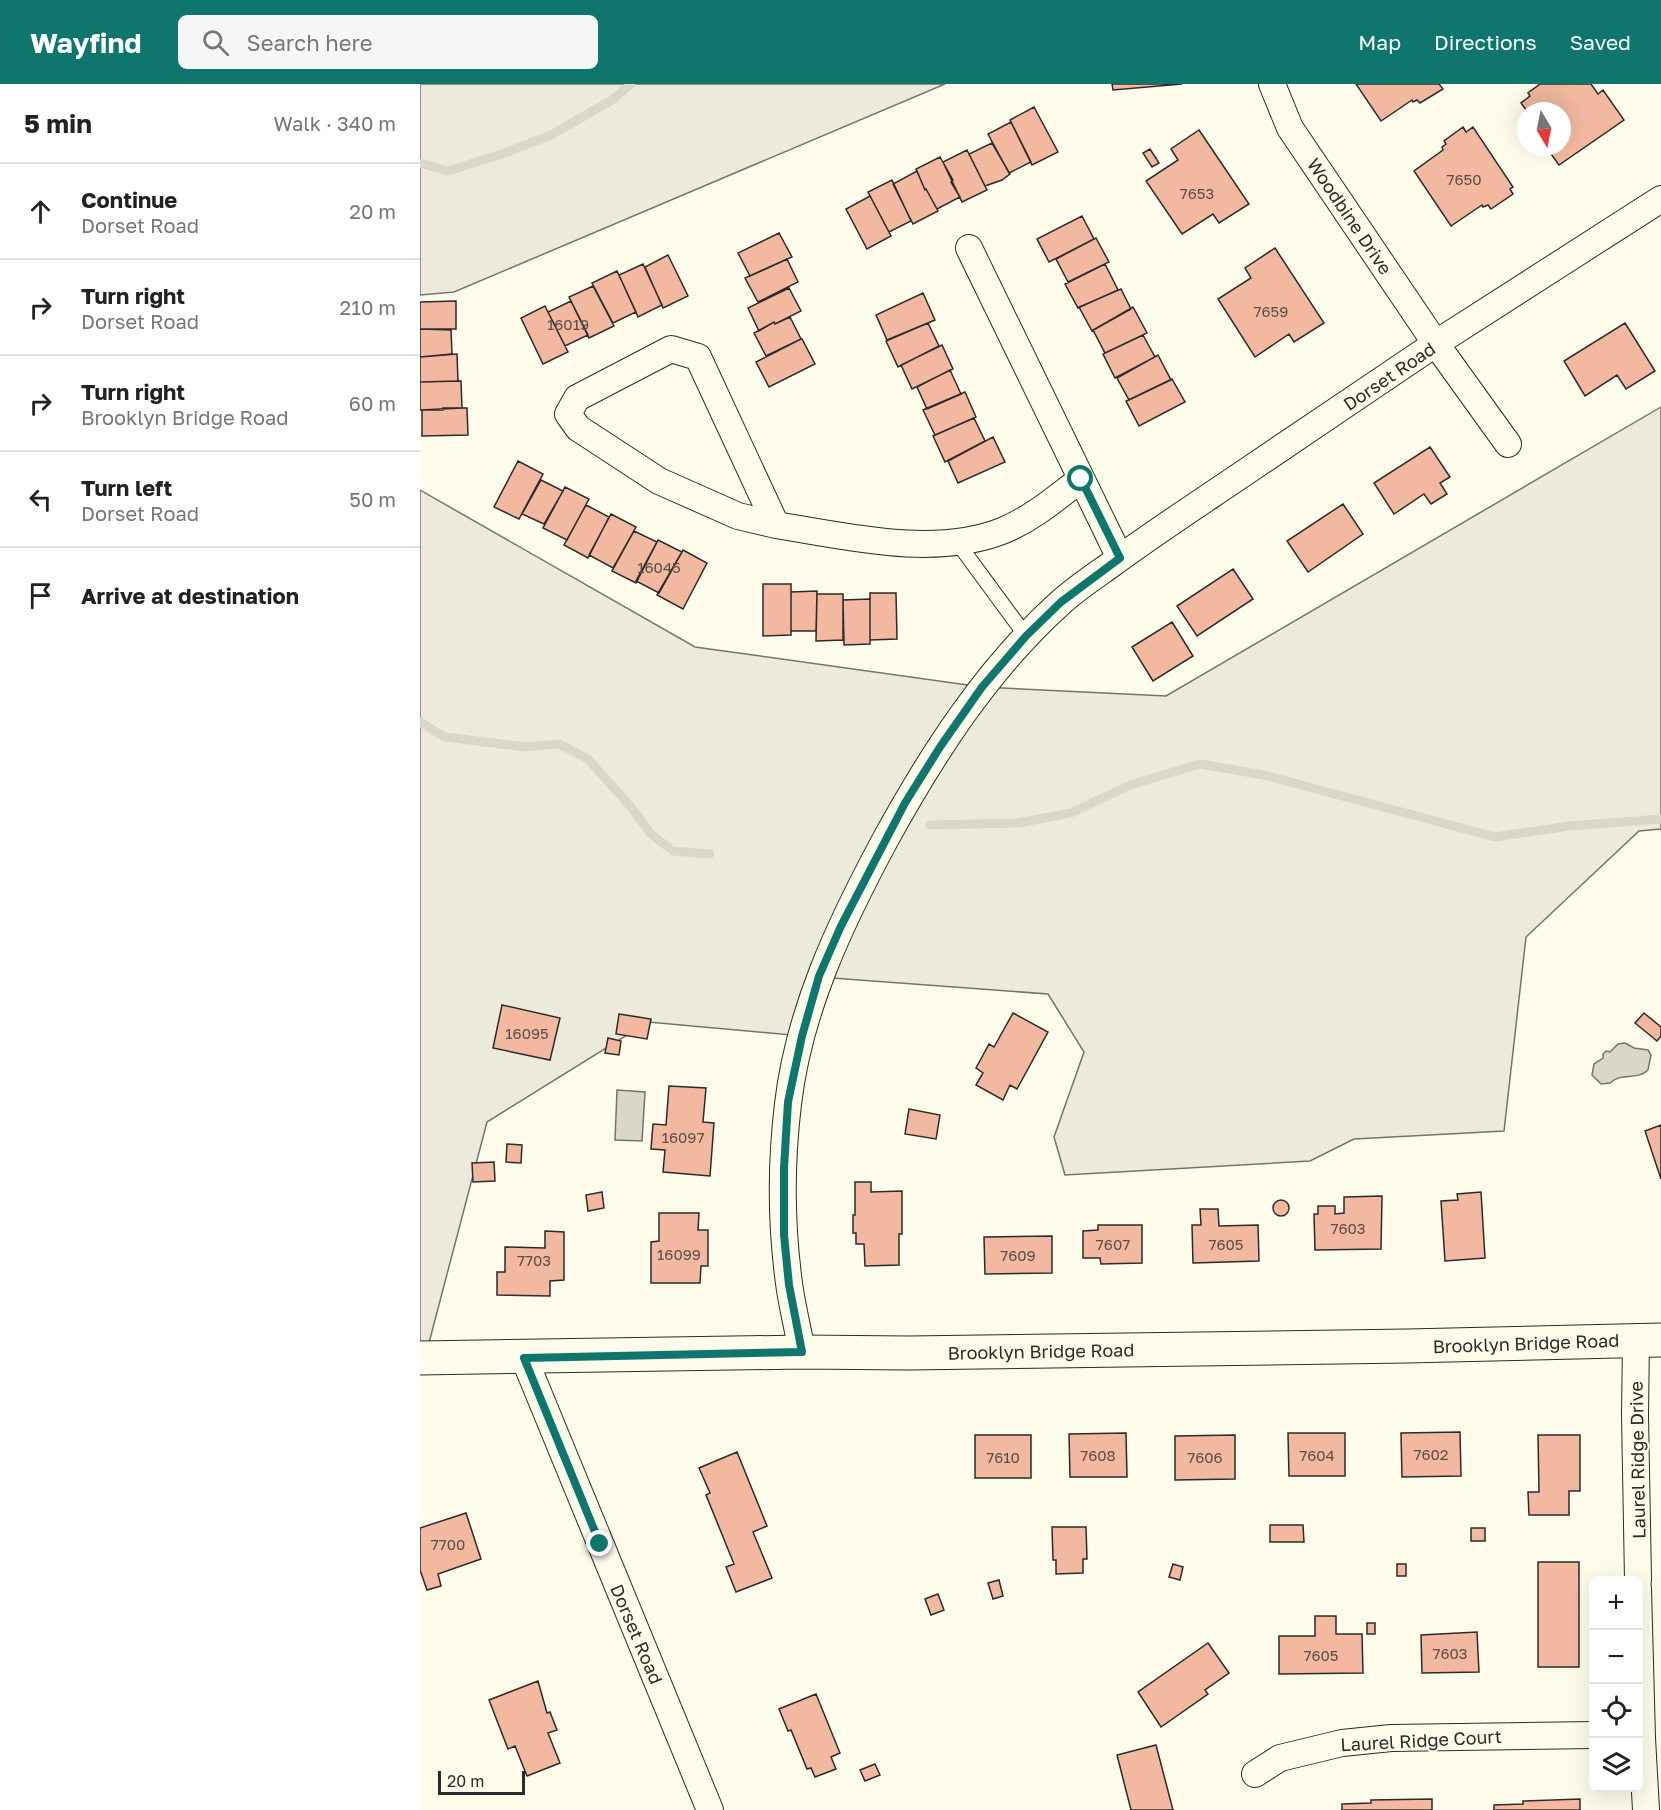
<!DOCTYPE html>
<meta charset="utf-8">
<style>
:root{--surface:#fff;--page:#f6f6f6;--text:#222;--muted:#767676;--line:#e0e0e0;--accent:#0f766e}
body{margin:0;font-family:"Golos Text",sans-serif;background:var(--page);color:var(--text)}
.controls{position:absolute;right:18px;bottom:18px;display:grid;overflow:hidden;border-radius:9px;box-shadow:0 6px 24px #0002}
.controls button{width:54px;height:54px;display:grid;place-items:center;padding:0;border:0;border-bottom:2px solid var(--line);background:var(--surface);color:var(--text);font:30px sans-serif}
.compass{position:absolute;left:1097px;top:18px;width:54px;height:54px;border-radius:50%;background:var(--surface);box-shadow:0 6px 24px #0002;rotate:170deg}
.scale{position:absolute;left:18px;bottom:15px;width:87px;box-sizing:border-box;padding-left:6px;border:3px solid #2b2b2b;border-top:0;font-size:16px;line-height:21px;white-space:nowrap;color:#2b2b2b;-webkit-text-stroke:4px #fdfbea;paint-order:stroke}
.stop{position:absolute;width:18px;height:18px;margin:-14px;border:4px solid #0f766e;border-radius:50%;background:#fff}
.stop.end{background:#0f766e;border-color:#fff;box-shadow:0 2px 6px #0008}
.list{margin:0;padding:0;list-style:none}
h2{display:flex;justify-content:space-between;align-items:center;height:78px;margin:0;padding:0 24px;font-size:26px}
h2 small{font-size:20px;font-weight:400;color:var(--muted)}
.list li{display:grid;grid-template-columns:39px 1fr auto;gap:18px;align-items:center;box-sizing:border-box;height:96px;padding:0 24px;border-top:2px solid var(--line)}
.list b{display:block;font-size:22px;white-space:nowrap}
.list p{margin:0;font-size:20px;white-space:nowrap;color:var(--muted)}
.list em{font-size:20px;font-style:normal;color:var(--muted)}
.icon{flex:none;width:33px;height:33px;fill:none;stroke:currentColor;stroke-width:2;stroke-linecap:round;stroke-linejoin:round}
.map{position:relative;flex:none;width:1241px;height:1726px;overflow:hidden}
header{display:flex;align-items:center;gap:36px;box-sizing:border-box;height:84px;padding:0 30px;background:var(--accent);color:#fff}
header strong{font-size:28px}
nav{display:flex;gap:33px;margin-inline-start:auto;font-size:21px}
.search{width:420px;height:54px;background:var(--page);display:flex;align-items:center;gap:15px;box-sizing:border-box;padding:0 21px;border-radius:9px;color:var(--muted);font-size:22px}
main{display:flex}
aside{flex:1;background:var(--surface)}
.map>svg:first-child{display:block}
</style>
<header>
<strong>Wayfind</strong>
<div class="search"><svg class="icon" aria-label="search" viewBox="0 0 24 24"><circle cx="10" cy="10" r="6"/><path d="M15 15l6 6"/></svg>Search here</div>
<nav><a>Map</a><a>Directions</a><a>Saved</a></nav>
</header>
<main>
<aside>
<h2>5 min<small>Walk · 340 m</small></h2>
<ul class="list">
<li><svg class="icon" aria-label="ahead" viewBox="0 0 24 24"><path d="M12 20V5M6 11l6-6 6 6"/></svg><div><b>Continue</b><p>Dorset Road</p></div><em>20 m</em></li>
<li><svg class="icon" aria-label="right" viewBox="0 0 24 24"><path d="M7 20v-9h11M14 6l5 5-5 5"/></svg><div><b>Turn right</b><p>Dorset Road</p></div><em>210 m</em></li>
<li><svg class="icon" aria-label="right" viewBox="0 0 24 24"><path d="M7 20v-9h11M14 6l5 5-5 5"/></svg><div><b>Turn right</b><p>Brooklyn Bridge Road</p></div><em>60 m</em></li>
<li><svg class="icon" aria-label="left" viewBox="0 0 24 24"><path d="M17 20v-9H6M10 6l-5 5 5 5"/></svg><div><b>Turn left</b><p>Dorset Road</p></div><em>50 m</em></li>
<li><svg class="icon" aria-label="arrive" viewBox="0 0 24 24"><path d="M6 21V4h12l-3 4 3 4H6"/></svg><div><b>Arrive at destination</b></div></li>
</ul>
</aside>
<div class="map">
<svg width="1241" height="1726" viewBox="0 0 1241 1726">
<rect width="100%" height="100%" fill="#fdfbea"/>
<path fill="#ecebdb" stroke="#74746e" stroke-width="1.5" d="M0 0H525L34 208 0 211Z
M1241 323V745L1219 747 1106 853 1084 1047 934 1055 890 1077 645 1091 634 1053 664 968 628 910 399 893 382 952 228 938 67 1038 5 1274H0V406L275 563 562 603 746 612Z"/>
<path fill="#d8d7c9" stroke="#74746e" stroke-width="1.5" d="M1205 959 1214 964 1228 966 1231 971 1228 986C1217 997 1201 988 1190 999L1181 1000 1172 991 1174 980 1183 974V970L1186 967 1190 968 1198 960Z
M197 1006 225 1008 222 1057 195 1056Z"/>
<g fill="none" stroke-linecap="round" stroke-linejoin="round">
<path stroke="#d8d7c9" stroke-width="9" d="M0 79 28 87 82 70 131 51 192 16 211 0
M0 638 25 653 105 663 139 660 168 675 211 723 231 750 253 767 290 770
M510 741 598 739 651 729 710 701 780 680 844 691 1075 753 1149 742 1241 735"/>
</g>
<path fill="#f2b8a0" stroke="#2b2b2b" stroke-width="1.5" d="M692 0H762L693 6Z
M936 0H1019L1023 5 1000 19 997 16 993 18 992 16 961 37Z
M1120 0H1171L1178 10 1183 6 1204 36 1139 81 1126 63H1142V27H1107L1101 19 1110 12 1108 9Z
M614 23 638 68 612 81 590 36Z
M591 38 611 78 589 89 568 50Z
M1043 43 1046 48 1053 43 1093 103 1090 105 1093 110 1071 125 1068 121 1063 123 1062 121 1031 142 994 87 1023 66 1022 63 1026 60 1024 57Z
M779 46 829 120 799 139 793 130 762 150 726 97 758 76 751 65Z
M572 59 590 90 582 96 565 102 549 70Z
M730 65 739 79 732 83 723 69Z
M547 66 567 106 542 118 523 78Z
M520 73 533 96 531 98 540 113 517 125 506 105 505 106 496 85Z
M497 87 505 106 506 105 518 127 493 140 473 100Z
M472 96 491 137 469 148 448 108Z
M450 112 471 152 447 165 426 125Z
M662 132 674 155 629 178 617 155Z
M359 149 372 173 330 192 318 169Z
M676 154 689 178 648 198 636 175Z
M855 164 904 239 874 258 869 250 835 273 798 215 831 194 825 184Z
M248 171 268 212 243 224 225 183Z
M367 175 378 198 338 218 325 194Z
M223 180 242 221 218 233 199 191Z
M685 180 698 206 658 224 645 200Z
M197 187 216 228 193 239 172 199Z
M173 202 194 242 169 254 149 213Z
M369 204 381 227 355 240 354 238 339 247 328 224Z
M701 205 711 225 672 247 659 223Z
M503 209 515 236 467 256 456 231Z
M36 217V245H0V218Z
M151 217 168 251 145 262 128 228Z
M125 222 148 268 123 280 101 234Z
M713 223 727 249 685 269 673 246Z
M370 233 381 255 346 272 334 249 354 238 355 240Z
M508 239 519 262 478 283 466 257Z
M1205 239 1235 287 1206 305 1197 291 1165 312 1144 277Z
M0 245 31 246 32 270 0 273Z
M723 251 735 273 695 294 683 270Z
M381 255H382L395 280 349 303 336 278Z
M522 261 533 285 492 305 481 281Z
M37 270 38 297 0 298V273Z
M738 271 751 296 709 316 697 294Z
M530 286 541 310 507 325 497 303Z
M752 295 765 318 719 342 706 317Z
M41 297 42 324 0 326V298Z
M545 308 556 333 515 351 503 326Z
M23 324H47L48 351 2 352V326H23Z
M554 334 565 357 525 378 513 352Z
M573 353 585 378 538 399 528 377Z
M1010 363 1030 393 1020 399 1027 410 1011 420 1004 410 974 430 954 399Z
M98 377 123 390 99 435 74 423Z
M121 396 143 407 124 440 102 430Z
M145 403 169 415 147 456 123 444Z
M923 420 943 450 888 488 867 457Z
M166 421 189 433 168 474 144 461Z
M191 430 216 443 193 484 169 471Z
M214 447 237 458 216 499 192 487Z
M238 456 262 468 239 509 216 497Z
M263 466 287 479 263 525 237 511Z
M813 485 833 515 777 552 757 522Z
M343 500H371V551L343 552Z
M397 507 396 547H371V508Z
M450 509H476L477 555 450 556Z
M397 510H423V556L396 557Z
M450 515V560L424 561 423 516Z
M752 538 773 572 733 597 712 563Z
M82 921 140 934 130 976 73 964Z
M593 929 628 948 597 1005 590 1001 583 1016 556 1001 563 989 556 984 569 960 574 963Z
M1224 929 1241 943V952L1237 957 1215 939Z
M199 930 231 935 227 955 196 950Z
M188 954 201 957 199 971 185 969Z
M249 1002 286 1004 283 1038 294 1039 290 1092 243 1088 245 1066 231 1065 233 1040 246 1041Z
M489 1025 520 1031 516 1055 485 1050Z
M1241 1041V1095L1225 1047Z
M87 1060 102 1061 101 1079 86 1078Z
M74 1078 75 1097 53 1098 52 1079Z
M435 1098H451V1108L482 1107V1150H479V1181L445 1182 444 1160H436V1149H433V1131H435Z
M182 1108 184 1124 168 1127 166 1111Z
M1061 1108 1065 1174 1025 1177 1021 1117 1038 1116 1037 1110Z
M962 1112 961 1165 895 1166 894 1130H898V1122H915V1130L924 1129V1113Z
M853 1124a8 8 0 1 1 16 0a8 8 0 1 1-16 0Z
M780 1125H798L799 1142 838 1141 839 1177 773 1179 772 1141H781Z
M239 1129H279L278 1146H288V1182H281L280 1199H231V1158L239 1157Z
M678 1141H722V1179L681 1180 680 1174H663V1147L678 1146Z
M125 1147 144 1148V1196L130 1197V1212L77 1211V1188H85V1163L125 1164Z
M632 1152V1189L565 1190 564 1153Z
M1040 1348 1041 1392 982 1393 981 1349Z
M706 1349 707 1393H650L649 1350Z
M868 1349H925V1392H869Z
M555 1351H611V1394H555Z
M815 1351V1395L755 1396V1352Z
M1118 1351H1160V1407H1149V1431H1109L1108 1408H1119Z
M317 1368 347 1442 333 1448 352 1494 316 1508 306 1483 314 1480 286 1411 290 1409 279 1384Z
M46 1429 61 1475 18 1490 21 1502 7 1506 0 1486V1444Z
M850 1441H883L884 1458H850Z
M632 1443H666L667 1475H663V1489L636 1490V1476H633Z
M1051 1444H1065V1457H1051Z
M1118 1478H1159V1583H1118Z
M753 1480 763 1483 760 1496 749 1493Z
M977 1480H986V1492H977Z
M579 1496 583 1512 573 1515 568 1499Z
M518 1510 524 1526 511 1531 505 1515Z
M895 1532H916V1550H942L943 1589 859 1590V1552H895Z
M947 1539H955V1550H947Z
M1057 1548 1059 1588 1002 1589 1001 1551Z
M788 1559 809 1589 785 1606 788 1610 741 1643 718 1608Z
M118 1597 127 1629 130 1628 137 1646 128 1649 140 1679 107 1692 95 1662 88 1665 69 1616Z
M396 1610 420 1669 411 1673 416 1685 395 1693 391 1684 387 1685 371 1646 368 1647 359 1625Z
M736 1661 753 1726H711L697 1671Z
M455 1680 460 1691 445 1697 440 1686Z
M1012 1715V1726H922V1720L951 1719V1716Z
M1160 1715V1726H1074V1721L1103 1720V1717Z"/>
<g fill="none" stroke-linecap="round" stroke-linejoin="round">
<g stroke="#2b2b2b" stroke-width="16">
<path id="service" d="M537 458 606 552"/>
</g>
<g stroke="#2b2b2b" stroke-width="28">
<path id="minor" d="M852 0 870 44 1016 260 1088 360
M549 164 700 474
M251 265 278 273 356 441 318 432 239 397 158 344 148 330 157 314Z
M356 441C426 452 513 474 582 447 612 435 636 414 661 395
M1216 1256 1215 1331 1218 1496
M382 1268C378 1245 372 1222 369 1199 361 1140 361 1078 368 1020 379 926 420 840 464 758 511 672 566 586 639 520 654 506 672 494 689 482 735 448 783 417 830 385 893 343 955 300 1018 258 1092 210 1167 163 1241 115
M104 1274 290 1726
M1218 1504 1222 1654 1226 1726
M835 1690 860 1674 922 1659 971 1654 1174 1651"/>
</g>
<g stroke="#2b2b2b" stroke-width="35">
<path id="tertiary" d="M0 1274 382 1268 489 1269 987 1262 1241 1256"/>
</g>
<use href="#service" stroke="#fdfbea" stroke-width="14"/>
<use href="#minor" stroke="#fdfbea" stroke-width="26"/>
<use href="#tertiary" stroke="#fdfbea" stroke-width="33"/>
</g>
<g fill="none" stroke-linecap="round" stroke-linejoin="round">
<path stroke="#0f766e" stroke-width="8" d="M180 1460 104 1274 382 1268 369 1201 364 1151V1084L368 1018 382 952 399 892 421 842 485 719 520 663 562 603 606 552 641 518 700 474 661 395"/>
</g>
<g text-anchor="middle" dominant-baseline="central" stroke-width="4.5" stroke-linejoin="round" paint-order="stroke">
<g font-size="15" fill="#5d4e48">
<text x="1044" y="95">7650</text>
<text x="777" y="109">7653</text>
<text x="851" y="227">7659</text>
<text x="148" y="240">16019</text>
<text x="239" y="483">16045</text>
<text x="107" y="949">16095</text>
<text x="263" y="1053">16097</text>
<text x="928" y="1144">7603</text>
<text x="693" y="1160">7607</text>
<text x="806" y="1160">7605</text>
<text x="259" y="1170">16099</text>
<text x="598" y="1171">7609</text>
<text x="114" y="1176">7703</text>
<text x="1011" y="1370">7602</text>
<text x="678" y="1371">7608</text>
<text x="897" y="1371">7604</text>
<text x="583" y="1373">7610</text>
<text x="785" y="1373">7606</text>
<text x="28" y="1460">7700</text>
<text x="1030" y="1569">7603</text>
<text x="901" y="1571">7605</text>
</g>
<g font-size="18" fill="#2b2b2b" stroke="#fdfbea">
<text transform="translate(930 132) rotate(56)">Woodbine Drive</text>
<text transform="translate(969 292) rotate(-34)">Dorset Road</text>
<text transform="translate(1106 1259) rotate(-2)">Brooklyn Bridge Road</text>
<text transform="translate(621 1267) rotate(-1)">Brooklyn Bridge Road</text>
<text transform="translate(1217 1376) rotate(-91)">Laurel Ridge Drive</text>
<text transform="translate(217 1550) rotate(67)">Dorset Road</text>
<text transform="translate(1001 1656) rotate(-3)">Laurel Ridge Court</text>
</g>
</g>
</svg>
<div class="controls">
<button>+</button>
<button>−</button>
<button><svg class="icon" aria-label="locate" viewBox="0 0 24 24"><circle cx="12" cy="12" r="6"/><path d="M12 2v4M12 18v4M2 12h4M18 12h4"/></svg></button>
<button><svg class="icon" aria-label="layers" viewBox="0 0 24 24"><path d="M12 4l9 5-9 5-9-5zM3 14l9 5 9-5"/></svg></button>
</div>
<svg class="compass" viewBox="-18 -18 36 36"><path d="M0-13l5 13h-10z" fill="#e53935"/><path d="M0 13l5-13h-10z" fill="#767676"/></svg>
<div class="scale">20 m</div>
<div class="stop" style="left:661px;top:395px"></div>
<div class="stop end" style="left:180px;top:1460px"></div>
</div>
</main>
